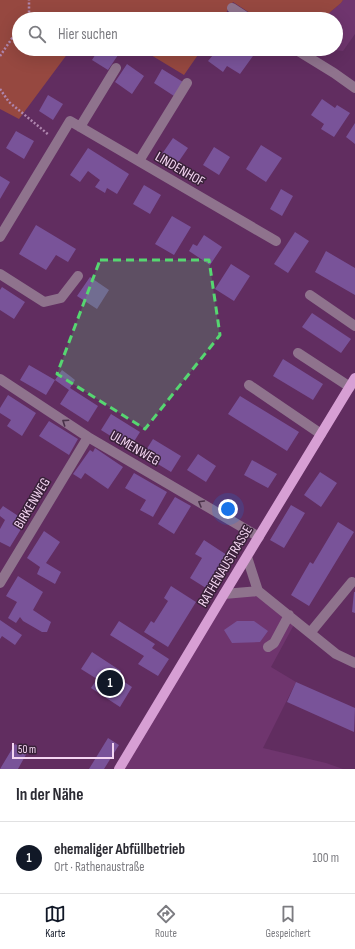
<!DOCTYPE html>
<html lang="de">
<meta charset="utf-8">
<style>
:root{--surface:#fff;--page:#f2f2f3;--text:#2b2b33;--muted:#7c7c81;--line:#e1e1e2;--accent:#111827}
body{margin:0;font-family:"Sofia Sans Condensed",sans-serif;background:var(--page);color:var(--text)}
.scale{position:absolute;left:12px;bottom:10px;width:102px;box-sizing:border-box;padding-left:4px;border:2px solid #f4d5f2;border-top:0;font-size:11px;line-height:14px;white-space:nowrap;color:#f4d5f2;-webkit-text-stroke:3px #382138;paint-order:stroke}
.you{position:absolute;left:228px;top:509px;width:14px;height:14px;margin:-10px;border:3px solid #fff;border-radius:50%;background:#1a73e8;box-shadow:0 0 0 6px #1a73e833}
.badge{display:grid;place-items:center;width:26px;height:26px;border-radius:50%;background:var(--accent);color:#fff;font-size:13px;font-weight:700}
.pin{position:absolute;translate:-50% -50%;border:2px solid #fff;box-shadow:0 1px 4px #0006}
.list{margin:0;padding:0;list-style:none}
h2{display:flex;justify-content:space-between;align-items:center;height:52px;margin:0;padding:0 16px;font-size:17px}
h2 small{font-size:13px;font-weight:400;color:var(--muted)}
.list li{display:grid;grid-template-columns:26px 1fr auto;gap:12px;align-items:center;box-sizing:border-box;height:72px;padding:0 16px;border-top:1px solid var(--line)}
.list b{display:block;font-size:15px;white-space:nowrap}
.list p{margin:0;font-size:13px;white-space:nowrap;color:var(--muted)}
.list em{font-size:13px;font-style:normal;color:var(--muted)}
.icon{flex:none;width:22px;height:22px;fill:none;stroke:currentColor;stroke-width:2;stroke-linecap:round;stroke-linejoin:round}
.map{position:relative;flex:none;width:355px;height:769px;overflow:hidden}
.search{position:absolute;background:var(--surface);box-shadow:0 4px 16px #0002;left:12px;right:12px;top:12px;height:44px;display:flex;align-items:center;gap:10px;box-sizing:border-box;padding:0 14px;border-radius:22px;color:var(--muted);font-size:15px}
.sheet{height:124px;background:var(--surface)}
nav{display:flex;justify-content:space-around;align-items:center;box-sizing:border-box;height:56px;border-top:1px solid var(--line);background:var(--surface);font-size:11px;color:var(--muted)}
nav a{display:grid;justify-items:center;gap:2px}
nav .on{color:var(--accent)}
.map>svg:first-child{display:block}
</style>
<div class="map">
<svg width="355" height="769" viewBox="0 0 355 769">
<rect width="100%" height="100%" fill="#612d60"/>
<path fill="#6f356e" d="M343 0H355V34L343 51 327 49H336V19H322L341 3Z
M258 591 296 621 271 667 296 682 263 748 326 763 343 769H120L224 594Z"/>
<path fill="#964840" d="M0 0H343L341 3 322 19H259L233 2 222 19H19V49H71L19 119 0 109Z
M141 49H202L184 75Z"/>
<path fill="#795399" d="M99 49H108L118 55 108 70 92 60Z
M218 49H258L240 74 227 66 223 72 208 61Z
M127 64 144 76 132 94 115 82Z
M162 69 183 82 174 96 154 83Z
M48 95 63 104 53 120 39 111Z
M322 99 335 108 337 105 350 113 334 137 321 129 324 124 311 115Z
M355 123V144L346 137Z
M16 131 34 141 24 159 6 148Z
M173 138 188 148 177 164 162 154Z
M261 145 282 158 266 182 246 169Z
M214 147 230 157 219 175 203 165Z
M88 148 129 174 117 194 107 188 105 193 95 187 100 180 88 171 80 182 70 175Z
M0 176 10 182 0 199Z
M144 185 161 195 150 214 133 204Z
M281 189 293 196 282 216 270 209Z
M172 216 191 227 174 255 155 244Z
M36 225 76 249 68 262 56 255 46 270 19 254Z
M295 232 309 241 288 273 274 264Z
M204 235 222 247 210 265 189 251 193 244 197 246Z
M326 251 355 268V295L315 272Z
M231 264 250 276 234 301 215 289Z
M90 277 109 290 97 309 77 296Z
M2 287 25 302 14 319 0 310V290Z
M312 313 351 339 341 353 302 327Z
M283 359 323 384 313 400 273 376Z
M29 365 55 380 46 395 20 380Z
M62 370 70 376 75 380 70 388 98 406 88 422 60 404 69 390 55 380Z
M8 395 36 413 22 436 7 426 11 420 0 413V408Z
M240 396 299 432 287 451 228 414Z
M111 414 140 432 130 448 101 430Z
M49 421 78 439 69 455 39 436Z
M153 439 181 456 171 472 143 455Z
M95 448 123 467 108 489 85 473 81 479 73 474 90 450 93 452Z
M198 454 216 466 206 482 187 470Z
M252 460 277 474 268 488 244 475Z
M320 472 337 483 321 507 304 495Z
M134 473 167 492 153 517 140 510 146 500 125 488Z
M175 497 191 506 174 534 158 524Z
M291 505 305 513 284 548 270 540Z
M3 506 26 521 10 547 0 542V529L5 520 0 516V510Z
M338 522 354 532 309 606 291 595 310 562 313 564Z
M44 531 60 542 46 563 61 572 55 584 37 574 40 567 27 558Z
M204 540 230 557 209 590 190 578 202 558 195 554Z
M18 576 43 592 33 610 51 622 47 632H42L23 621 20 617 16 623 8 618 17 602 6 596Z
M171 586 196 602 168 647 144 632 151 621 154 623 168 601 164 598Z
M354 592H355V613L352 612Z
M0 620 22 635 15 645 2 636 0 639Z
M119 621 155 644 152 648 169 659 158 676 138 664 144 656 110 635Z
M237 621H254L268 631 260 642 232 643 224 630Z
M92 652 121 671 117 677 132 687 120 707 91 688 97 679 81 669Z
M296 682 355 708 354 732 287 702Z
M108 738 119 745 104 769H89Z
M15 744 28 751 18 769H0Z"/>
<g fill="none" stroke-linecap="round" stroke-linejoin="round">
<path stroke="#af86ae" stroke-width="2.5" stroke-dasharray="2 2" stroke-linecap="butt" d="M25 19 29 14V0
M0 56 19 28
M0 89 9 102 49 135"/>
<path stroke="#8f738d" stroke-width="10" d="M232 8 249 19
M295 49 334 73 355 88
M80 127 116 68
M139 161 187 83
M0 237 70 121 276 241
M0 274 44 302 61 298 78 276
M310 295 355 326
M298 353 350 387
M0 379 88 437 259 537
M249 385 321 434
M247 557 258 591 336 654 355 663
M0 583 88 437
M224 594 258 591
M310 633 352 582
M268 647 274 643 289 615"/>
<path stroke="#d79fd4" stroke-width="10" d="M119 769 224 594 355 378"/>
</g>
<defs><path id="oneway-chevron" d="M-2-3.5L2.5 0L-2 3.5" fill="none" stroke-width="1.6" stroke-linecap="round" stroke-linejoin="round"/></defs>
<g stroke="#493149">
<use href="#oneway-chevron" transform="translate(65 422) rotate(-146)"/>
<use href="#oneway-chevron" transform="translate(201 503) rotate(-150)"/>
</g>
<path fill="#56d671" fill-opacity="0.2" stroke="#56d671" stroke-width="3" stroke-dasharray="8 5" stroke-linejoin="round" d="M100 260H209L220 335 145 429 57 374Z"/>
<g text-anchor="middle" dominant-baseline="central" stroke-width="3" stroke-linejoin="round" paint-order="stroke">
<g font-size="14" fill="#f4d5f2" stroke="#382138">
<text transform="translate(180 169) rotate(30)">LINDENHOF</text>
<text transform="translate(135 448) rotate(30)">ULMENWEG</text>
<text transform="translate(32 503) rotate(-59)">BIRKENWEG</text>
<text transform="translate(225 566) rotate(-59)">RATHENAUSTRASSE</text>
</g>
</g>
</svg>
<div class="scale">50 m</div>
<div class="you"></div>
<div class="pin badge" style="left:110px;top:683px">1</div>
<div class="search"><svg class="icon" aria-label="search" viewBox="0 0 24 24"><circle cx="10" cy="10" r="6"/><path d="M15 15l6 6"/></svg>Hier suchen</div>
</div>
<section class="sheet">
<h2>In der Nähe<small></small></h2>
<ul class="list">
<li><span class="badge">1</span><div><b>ehemaliger Abfüllbetrieb</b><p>Ort · Rathenaustraße</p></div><em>100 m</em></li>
</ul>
</section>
<nav>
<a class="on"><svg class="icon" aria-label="map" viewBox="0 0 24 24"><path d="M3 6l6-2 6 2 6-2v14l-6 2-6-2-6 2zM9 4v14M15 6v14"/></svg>Karte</a>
<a><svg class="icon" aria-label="directions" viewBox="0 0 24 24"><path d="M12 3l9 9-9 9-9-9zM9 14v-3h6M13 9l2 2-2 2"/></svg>Route</a>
<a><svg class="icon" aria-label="saved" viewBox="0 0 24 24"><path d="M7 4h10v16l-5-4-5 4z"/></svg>Gespeichert</a>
</nav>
